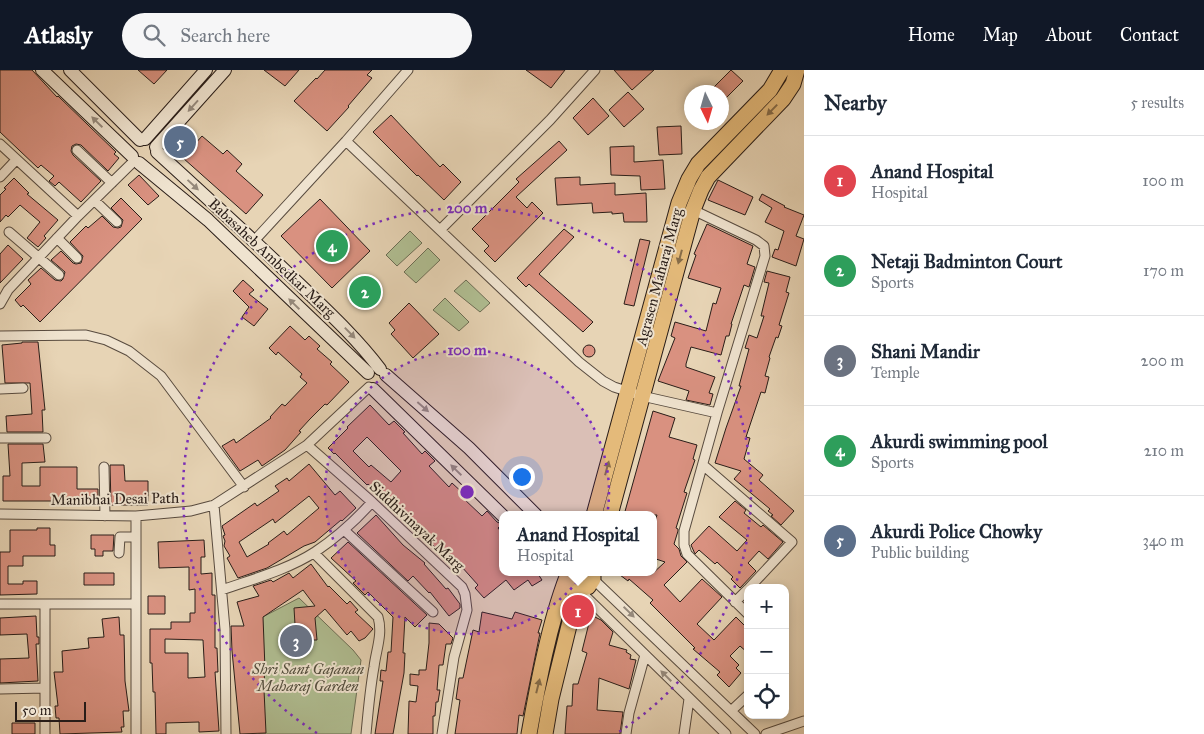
<!DOCTYPE html>
<meta charset="utf-8">
<style>
:root{--surface:#fff;--page:#f6f6f7;--text:#1f2937;--muted:#747a83;--line:#e0e1e3;--accent:#111827}
body{margin:0;font-family:"IM FELL Great Primer",serif;background:var(--page);color:var(--text)}
.controls{position:absolute;right:15px;bottom:15px;display:grid;overflow:hidden;border-radius:10px;box-shadow:0 2px 8px #0003}
.controls button{width:45px;height:45px;display:grid;place-items:center;padding:0;border:0;border-bottom:1px solid var(--line);background:var(--surface);color:var(--text);font:25px sans-serif}
.compass{position:absolute;left:684px;top:15px;width:45px;height:45px;border-radius:50%;background:var(--surface);box-shadow:0 2px 8px #0003;rotate:175deg}
.scale{position:absolute;left:15px;bottom:12px;width:71px;box-sizing:border-box;padding-left:5px;border:2px solid #291d18;border-top:0;font-size:14px;line-height:18px;white-space:nowrap;color:#291d18;-webkit-text-stroke:4px #efe3cf;paint-order:stroke}
.you{position:absolute;left:521px;top:406px;width:18px;height:18px;margin:-12px;border:4px solid #fff;border-radius:50%;background:#1a73e8;box-shadow:0 0 0 8px #1a73e833}
.badge{display:grid;place-items:center;width:32px;height:32px;border-radius:50%;background:var(--accent);color:#fff;font-size:16px;font-weight:700}
.pin{position:absolute;translate:-50% -50%;border:2px solid #fff;box-shadow:0 1px 5px #0006}
.popup{position:absolute;left:499px;top:441px;width:158px;height:65px;box-sizing:border-box;display:grid;place-content:center;border-radius:10px;background:var(--surface);filter:drop-shadow(0 1px 4px #0005);font-size:16px;white-space:nowrap;color:var(--muted)}
.popup b{font-size:19px;color:var(--text)}
.popup::after{content:'';position:absolute;left:50%;top:100%;margin-left:-10px;border:10px solid transparent;border-top-color:var(--surface)}
.list{margin:0;padding:0;list-style:none}
h2{display:flex;justify-content:space-between;align-items:center;height:65px;margin:0;padding:0 20px;font-size:21px}
h2 small{font-size:16px;font-weight:400;color:var(--muted)}
.list li{display:grid;grid-template-columns:32px 1fr auto;gap:15px;align-items:center;box-sizing:border-box;height:90px;padding:0 20px;border-top:1px solid var(--line)}
.list b{display:block;font-size:19px;white-space:nowrap}
.list p{margin:0;font-size:16px;white-space:nowrap;color:var(--muted)}
.list em{font-size:16px;font-style:normal;color:var(--muted)}
.icon{flex:none;width:28px;height:28px;fill:none;stroke:currentColor;stroke-width:2;stroke-linecap:round;stroke-linejoin:round}
.map{position:relative;flex:none;width:804px;height:664px;overflow:hidden}
header{display:flex;align-items:center;gap:30px;box-sizing:border-box;height:70px;padding:0 25px;background:var(--accent);color:#fff}
header strong{font-size:24px}
nav{display:flex;gap:28px;margin-inline-start:auto;font-size:18px}
.search{width:350px;height:45px;background:var(--page);display:flex;align-items:center;gap:12px;box-sizing:border-box;padding:0 18px;border-radius:28px;color:var(--muted);font-size:19px}
main{display:flex}
aside{flex:1;background:var(--surface)}
.map>svg:first-child{display:block}
</style>
<header>
<strong>Atlasly</strong>
<div class="search"><svg class="icon" aria-label="search" viewBox="0 0 24 24"><circle cx="10" cy="10" r="6"/><path d="M15 15l6 6"/></svg>Search here</div>
<nav><a>Home</a><a>Map</a><a>About</a><a>Contact</a></nav>
</header>
<main>
<div class="map">
<svg width="804" height="664" viewBox="0 0 804 664">
<rect width="100%" height="100%" fill="#e7d4b5"/>
<filter id="stains"><feTurbulence type="fractalNoise" baseFrequency=".004" numOctaves="4"/><feColorMatrix values="0 0 0 0 .2 0 0 0 0 .09 0 0 0 0 .02 0 0 0 .5 -.17"/></filter>
<radialGradient id="worn" r=".72"><stop offset=".6" stop-color="#630" stop-opacity="0"/><stop offset="1" stop-color="#630" stop-opacity=".3"/></radialGradient>
<path fill="#b0be92" stroke="#6c6e55" d="M410 161 422 173 397 196 386 185Z
M428 178 440 190 416 213 404 202Z
M466 210 490 233 480 242 454 221Z
M445 228 469 252 459 261 433 240Z
M299 528 353 580 361 590 351 664H259L257 550Z"/>
<path fill="#d99180" stroke="#291d18" fill-rule="evenodd" d="M0 0H32L57 27 58 26 116 82 114 84 119 88 108 101 81 75 76 74 72 76 71 81 73 85 101 111 81 132 59 112 55 116 49 111 54 106 41 95 38 98 0 62Z
M138 0H167L154 14Z
M264 0H299L285 16Z
M325 0H372L367 5 372 8 348 36 349 37 327 61 294 31 316 8 317 9Z
M526 0H565L551 18Z
M614 0H654L632 20Z
M731 0 743 11 722 32V22H709Z
M628 22 644 39 624 57 609 40Z
M593 28 609 46 588 65 573 48Z
M391 45 440 97 443 94 461 112 444 130 418 105 417 106 373 62Z
M681 56 682 84 659 85 657 57Z
M180 63 194 75 202 66 223 84 227 80 242 94 236 101 263 125 246 144 183 88 185 85 171 73Z
M559 71 567 80 516 127 527 138 532 132 543 143 495 192 484 181 489 176 472 159 519 112 516 109Z
M634 76V92L663 90 665 119 641 120 640 106 611 105 610 77Z
M139 105 159 126 148 135 128 115Z
M580 107V115L615 113V125L646 123 647 152H624L623 143 612 144V142L593 143 592 133 557 135 555 108Z
M14 108 29 123 27 124 58 150 44 166 46 168 38 177 27 168 40 152 20 135 8 147 6 145 0 152V125L6 119 4 118Z
M718 110 753 127 745 145 708 130Z
M762 124 785 136 784 137 804 145 796 166 804 169 796 196 772 187 775 179 778 180 784 161 765 152 772 138 759 130Z
M121 128 142 149 40 252 23 235 21 237 15 230 31 214 28 210 41 198 55 210 61 211 63 209 65 202 51 190 61 181 73 193 76 194 81 193 83 186 70 172 86 156 88 158 102 146 113 157 118 158 121 157 123 150 111 138Z
M320 129 370 181 332 218 281 166Z
M707 154 753 176 747 194 755 197 749 217 744 215 731 254H732L729 266H726L721 285 691 277 686 294V297L715 307 709 323 713 324 710 335 686 330 689 321 658 311 675 268 671 266 675 252 706 261 713 233 716 234 721 218 688 208 696 185 694 184Z
M564 159 574 167 539 204 593 252 583 262 529 214 526 217 517 208Z
M640 169 650 171 634 236 624 234Z
M8 175 23 189 0 213V184Z
M767 201 790 207 786 222 789 223 779 255 782 256 778 268 776 267 769 287 770 288 765 306 769 307 765 323 761 322 746 367 750 368 744 389 763 405 759 410 794 441 781 455 771 446 773 445 768 441 770 439 734 409 741 401 715 393 726 358 741 316H739L749 279 745 278 749 265 757 268 764 246H761L769 213 764 212Z
M243 210 254 220 249 224 268 239 254 256 242 247 249 237 233 221Z
M409 233 439 264 413 288 391 264 395 260 389 253Z
M290 256 305 270 309 266 320 276 317 279 332 292 330 294 349 312 327 335 325 334 310 349 299 361 301 362 285 380 262 396 258 390 240 401 222 376 234 369 236 373 271 348 270 347 282 334 285 336 307 313 300 307 302 304 278 282 276 285 269 278Z
M22 272H38L45 340H42L43 362H7L6 346 32 344 30 313H5L2 275 22 273Z
M583 281a6 6 0 1 1 12 0a6 6 0 1 1-12 0Z
M370 335 389 355 394 351 405 362 403 363 422 384 425 381 435 391 429 396 449 417 452 413 465 425 463 428 482 446 487 441 497 452 502 454 498 458 503 464V502H540L538 504 542 510 532 516 528 510 514 520 506 510 484 528 475 518 478 515 461 496 458 499 388 432 389 431 379 421 377 422 368 414 367 415 335 383 334 384 328 378 348 358 347 357ZM367 367 401 401 391 412 371 395 369 397 353 381Z
M653 341 675 348 669 367 697 375 693 389 695 390 684 422 687 423 676 458 678 459V461L674 474 679 479 681 486 687 492 664 515 680 532 702 509 722 527 697 554 714 570 736 547 748 559V583L740 576 730 586 739 595 736 598 741 603 729 617 717 605 720 602 693 579 695 578 650 533 653 530 629 509 628 511 616 502H647L651 505 665 492 653 488V457L657 445H624Z
M8 374H43L45 392 22 393V416H40V397H77V419H98V433L54 434V431H3V406H10Z
M309 394 335 425 340 421 356 438 342 451 341 450 315 472 304 476 267 498 238 508 227 488 230 486 224 476 225 471 223 466 225 465 222 456 255 433 257 436 279 421 275 416 287 408 289 411ZM309 426 319 438 287 465 284 461 268 473 269 474 247 487 239 472 273 449 275 453Z
M110 395H124L125 411H148V435H111Z
M735 431 746 440 744 443 761 457 763 455 783 472 768 489 759 481 748 493 756 501 740 518 731 509 733 507 717 492 715 494 699 480 695 484 691 475 709 456 737 481 747 470 719 447Z
M376 445 403 475 425 493 424 494 446 519 448 518 460 534V538L449 546 430 522 429 523 413 506 408 511 357 463Z
M37 458H50V475H55V486H23V496H8V514H23V511H37V524L0 525V482H10V460H37Z
M91 465H114L113 481H103V486H95V479H91Z
M204 470 205 487H201V504L212 503V525H215V578H217L218 602H215L219 661 199 662V652L166 653V664H156L155 622H153L152 593H150V559H171V552H190V543H195V519L189 520V497L159 498 158 472ZM165 569 203 570 205 607 188 608V583H165Z
M348 472 427 545 415 557 405 547 403 583H405L404 603 393 664H375L383 611H380L381 600 386 601 388 582H391L393 547 368 522 365 525 353 513 356 511 331 488Z
M311 494 328 517 329 516 347 534 350 531 358 540 355 542 373 559 365 568 359 571 351 561 347 565 325 539 315 548 317 570H311V577H302V575H299L298 571H296L294 538 315 536 303 520 263 547 265 599 264 600 265 620H264L266 663 240 664 232 581 231 556H244L237 532 259 526 253 516 271 510 273 512 289 503 293 508Z
M84 503H114V515H84Z
M148 526H165V544H148Z
M482 542 512 549 515 542 542 550 538 563H540L523 646 519 645 517 664H455L460 630 456 629 459 608H463L473 560 479 562Z
M591 545 601 550 613 562 609 575 627 580 626 582 631 585 630 589 636 590 629 619 599 608 597 640 623 642 620 664H565L567 636H572L573 614H578L587 583 582 581Z
M36 546 37 567H39V574H36L38 611 0 613V589L29 588 27 564 0 565V548Z
M119 547 120 565H124L125 611 129 641H123L124 657H121L122 662 60 664 59 648H56L55 636H58L54 602H63L62 581 89 578 88 568 104 567 102 549Z
M429 553 439 554 453 568 451 574H446L443 595H439L437 620H440L438 632H436L435 646H433V664H408L409 631 416 632 418 616 410 615V604L419 605V600H426L429 573Z
M12 653H35V664H12Z"/>
<g fill="none" stroke-linecap="round" stroke-linejoin="round">
<g stroke="#584b3f" stroke-width="11">
<path id="minor" d="M346 71 579 292 603 311 614 317 642 326 717 343
M0 74 78 146
M77 80 112 113
M0 107 16 90
M95 131 117 152
M691 139 756 170 764 176 765 186 717 343 684 461V475L687 484 748 544
M441 159 550 50 595 0
M9 162 59 205
M57 168 77 188
M254 171 346 71 408 0
M0 234 8 220 78 146 135 90
M0 266 86 265 106 270 129 281 161 306 244 417
M0 319 23 318
M0 368H46
M307 375 372 432 462 517 465 524 467 540 454 587 442 664
M703 395 792 472 749 518
M104 397 105 446
M214 435 225 559 226 664
M0 444 136 446 191 441 214 435 307 375 369 317
M136 446V664
M344 460 433 542
M119 483 120 467H136
M314 483 378 547C383 564 376 580 374 597 370 619 368 642 366 664
M593 509 755 664
M578 519 726 664
M222 520C253 509 287 500 315 482 336 468 355 451 372 432
M735 532 748 519
M0 534H135
M0 619 45 618
M731 641 748 625
M45 664V534
M626 664 629 643 645 585
M684 664 689 629
M766 664 804 651"/>
</g>
<g stroke="#291d18" stroke-width="14">
<path id="secondary" d="M42 0 132 86
M70 0 140 70
M145 69 206 0
M156 77 225 0
M157 82C203 124 249 166 294 209 324 238 355 266 380 299
M139 93 208 150 368 303
M386 305 469 378 536 445
M373 319 503 446"/>
</g>
<g stroke="#291d18" stroke-width="17">
<path id="primary" d="M594 445 679 133 689 109 698 94 770 20 782 0
M610 445 693 140 701 120 708 107 783 29 793 14 797 0
M570 513 578 519 588 517 593 509V502
M529 664C538 614 549 554 567 507
M545 664 551 629 578 519"/>
</g>
<use href="#minor" stroke="#efe3cf" stroke-width="9"/>
<use href="#secondary" stroke="#efe3cf" stroke-width="12"/>
<use href="#primary" stroke="#e4ba7a" stroke-width="15"/>
</g>
<defs><path id="oneway-solid" d="M-6-.8H1V-3.2L6.5 0L1 3.2V.8H-6Z" transform="scale(1.25)"/></defs>
<g fill="#968a7d">
<use href="#oneway-solid" transform="translate(193 36) rotate(132)"/>
<use href="#oneway-solid" transform="translate(97 52) rotate(-136)"/>
<use href="#oneway-solid" transform="translate(193 115) rotate(43)"/>
<use href="#oneway-solid" transform="translate(294 234) rotate(-136)"/>
<use href="#oneway-solid" transform="translate(350 263) rotate(46)"/>
<use href="#oneway-solid" transform="translate(423 337) rotate(41)"/>
<use href="#oneway-solid" transform="translate(456 400) rotate(-136)"/>
<use href="#oneway-solid" transform="translate(629 542) rotate(44)"/>
<use href="#oneway-solid" transform="translate(666 606) rotate(-135)"/>
</g>
<g fill="#866c49">
<use href="#oneway-solid" transform="translate(772 40) rotate(134)"/>
<use href="#oneway-solid" transform="translate(680 187) rotate(105)"/>
<use href="#oneway-solid" transform="translate(607 398) rotate(-75)"/>
<use href="#oneway-solid" transform="translate(538 616) rotate(-76)"/>
</g>
<circle cx="467" cy="422" r="142" fill="#7b2cbf" fill-opacity=".12"/>
<g fill="none" stroke="#7b2cbf" stroke-width="2.5" stroke-dasharray="2.5 5">
<circle cx="467" cy="422" r="142"/>
<path d="M317 663A284 284 0 1 1 617 663"/>
</g>
<g text-anchor="middle" dominant-baseline="central" stroke-width="4" stroke-linejoin="round" paint-order="stroke">
<g font-size="15" fill="#291d18" stroke="#efe3cf">
<text transform="translate(272 188) rotate(43)">Babasaheb Ambedkar Marg</text>
<text transform="translate(659 207) rotate(-75)">Agrasen Maharaj Marg</text>
<text transform="translate(115 429) rotate(-1)">Manibhai Desai Path</text>
<text transform="translate(417 456) rotate(43)">Siddhivinayak Marg</text>
</g>
<g font-size="15" font-style="italic" fill="#524d3d" stroke="#efe3cf">
<text x="308" y="599">Shri Sant Gajanan<tspan x="308" dy="17">Maharaj Garden</tspan></text>
</g>
</g>
<circle cx="467" cy="422" r="8" fill="#7b2cbf" stroke="#efe3cf" stroke-width="2.5"/>
<g font-size="15" text-anchor="middle" font-weight="bold" fill="#7b2cbf" stroke="#efe3cf" stroke-width="4" stroke-linejoin="round" paint-order="stroke">
<text x="467" y="143">200 m</text>
<text x="467" y="285">100 m</text>
</g>
<rect width="100%" height="100%" filter="url(#stains)"/>
<rect width="100%" height="100%" fill="url(#worn)"/>
</svg>
<div class="controls">
<button>+</button>
<button>−</button>
<button><svg class="icon" aria-label="locate" viewBox="0 0 24 24"><circle cx="12" cy="12" r="6"/><path d="M12 2v4M12 18v4M2 12h4M18 12h4"/></svg></button>
</div>
<svg class="compass" viewBox="-18 -18 36 36"><path d="M0-13l5 13h-10z" fill="#e53935"/><path d="M0 13l5-13h-10z" fill="#747a83"/></svg>
<div class="scale">50 m</div>
<div class="you"></div>
<div class="pin badge" style="left:578px;top:541px;background:#e0444e">1</div>
<div class="popup"><b>Anand Hospital</b>Hospital</div>
<div class="pin badge" style="left:365px;top:222px;background:#2e9e5b">2</div>
<div class="pin badge" style="left:296px;top:571px;background:#6b7280">3</div>
<div class="pin badge" style="left:332px;top:176px;background:#2e9e5b">4</div>
<div class="pin badge" style="left:180px;top:72px;background:#5c6f8a">5</div>
</div>
<aside>
<h2>Nearby<small>5 results</small></h2>
<ul class="list">
<li><span class="badge" style="background:#e0444e">1</span><div><b>Anand Hospital</b><p>Hospital</p></div><em>100 m</em></li>
<li><span class="badge" style="background:#2e9e5b">2</span><div><b>Netaji Badminton Court</b><p>Sports</p></div><em>170 m</em></li>
<li><span class="badge" style="background:#6b7280">3</span><div><b>Shani Mandir</b><p>Temple</p></div><em>200 m</em></li>
<li><span class="badge" style="background:#2e9e5b">4</span><div><b>Akurdi swimming pool</b><p>Sports</p></div><em>210 m</em></li>
<li><span class="badge" style="background:#5c6f8a">5</span><div><b>Akurdi Police Chowky</b><p>Public building</p></div><em>340 m</em></li>
</ul>
</aside>
</main>
